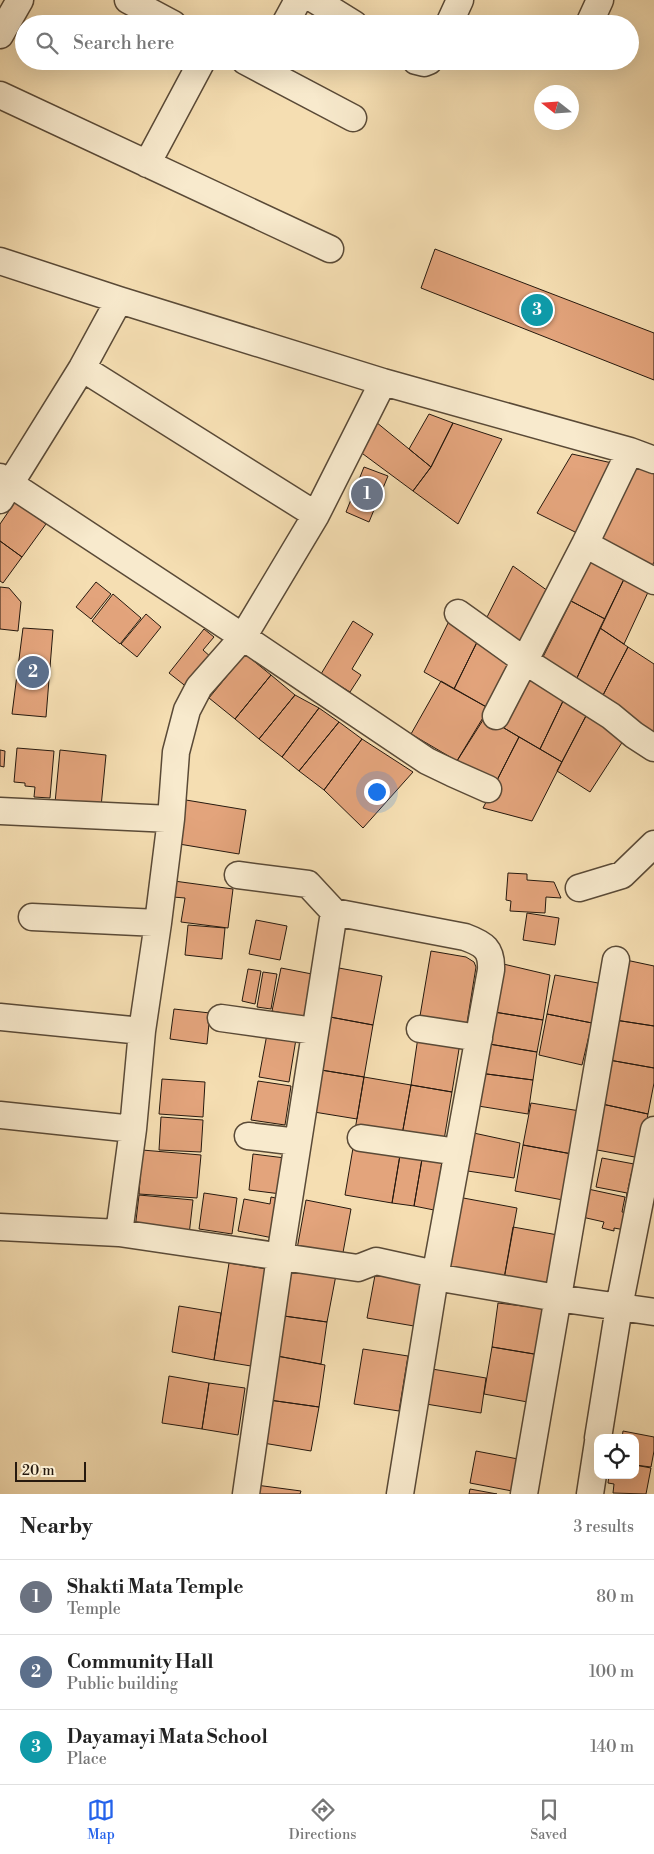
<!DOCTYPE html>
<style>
:root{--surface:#fff;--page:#f2f2f2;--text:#222;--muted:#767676;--line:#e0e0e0;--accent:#2563eb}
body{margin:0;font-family:"Libre Bodoni",serif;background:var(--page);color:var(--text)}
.controls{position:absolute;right:15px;bottom:15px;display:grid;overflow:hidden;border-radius:10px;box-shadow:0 5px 20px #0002}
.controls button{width:45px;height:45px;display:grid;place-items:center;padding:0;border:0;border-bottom:1px solid var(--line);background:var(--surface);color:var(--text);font:25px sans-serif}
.compass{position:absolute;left:534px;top:85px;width:45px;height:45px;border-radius:50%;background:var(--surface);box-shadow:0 5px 20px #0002;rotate:287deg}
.scale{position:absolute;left:15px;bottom:12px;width:71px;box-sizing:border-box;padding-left:5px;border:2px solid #26190e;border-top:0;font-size:14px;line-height:18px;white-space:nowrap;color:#26190e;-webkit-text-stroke:4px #f8eacd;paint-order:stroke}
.you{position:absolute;left:376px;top:791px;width:18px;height:18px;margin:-12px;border:4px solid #fff;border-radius:50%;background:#1a73e8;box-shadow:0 0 0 8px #1a73e833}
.badge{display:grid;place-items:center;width:32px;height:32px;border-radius:50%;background:var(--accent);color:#fff;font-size:16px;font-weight:700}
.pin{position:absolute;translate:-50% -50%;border:2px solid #fff;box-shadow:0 1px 5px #0006}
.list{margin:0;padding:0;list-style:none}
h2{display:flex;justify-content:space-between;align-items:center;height:65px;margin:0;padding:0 20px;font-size:21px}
h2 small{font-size:16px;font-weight:400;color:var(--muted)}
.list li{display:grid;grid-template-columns:32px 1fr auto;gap:15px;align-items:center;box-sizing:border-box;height:75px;padding:0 20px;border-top:1px solid var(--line)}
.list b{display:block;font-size:19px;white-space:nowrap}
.list p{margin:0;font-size:16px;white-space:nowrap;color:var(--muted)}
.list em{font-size:16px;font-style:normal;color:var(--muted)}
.icon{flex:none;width:28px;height:28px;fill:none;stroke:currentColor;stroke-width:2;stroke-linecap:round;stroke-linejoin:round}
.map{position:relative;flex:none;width:654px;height:1494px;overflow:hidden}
.search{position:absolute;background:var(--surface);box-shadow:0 5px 20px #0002;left:15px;right:15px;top:15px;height:55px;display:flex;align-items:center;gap:12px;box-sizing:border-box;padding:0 18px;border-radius:28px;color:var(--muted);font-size:19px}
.sheet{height:290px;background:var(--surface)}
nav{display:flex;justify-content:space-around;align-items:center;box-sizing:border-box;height:70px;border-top:1px solid var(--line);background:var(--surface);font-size:14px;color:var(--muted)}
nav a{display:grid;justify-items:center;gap:2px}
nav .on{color:var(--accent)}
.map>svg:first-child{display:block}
</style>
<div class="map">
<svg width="654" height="1494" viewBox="0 0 654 1494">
<rect width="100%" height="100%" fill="#f5deb2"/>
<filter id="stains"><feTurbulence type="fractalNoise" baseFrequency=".004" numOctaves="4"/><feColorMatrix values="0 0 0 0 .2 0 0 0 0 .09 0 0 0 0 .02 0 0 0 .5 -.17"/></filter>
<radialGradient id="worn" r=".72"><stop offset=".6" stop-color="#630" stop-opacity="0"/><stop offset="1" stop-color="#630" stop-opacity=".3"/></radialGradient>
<path fill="#e3a47c" stroke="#26190e" d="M435 249 654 333V380L421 288Z
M429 414 453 423 431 467 409 449Z
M376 422 431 467 413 491 359 451Z
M453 423 502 439 458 524 413 491 431 467Z
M572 454 612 463 577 533 537 513Z
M633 466 654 473V562L650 570 594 541Z
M364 467 388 476 369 522 346 512Z
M15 502 46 524 22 557 0 541V524Z
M0 541 22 557 3 583 0 581Z
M590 559 625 577 605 619 571 601Z
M513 566 548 591 520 642 485 621Z
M625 577 650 588 624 644 600 628Z
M96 582 111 594 91 619 76 607Z
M0 587 9 588 21 602 18 631 0 629Z
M113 594 141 618 120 644 92 621Z
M571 601 605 619 575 682 540 663Z
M146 614 161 627 137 657 121 644Z
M452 615 481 634 454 689 424 672Z
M353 621 373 634 352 669 361 675 350 692 321 674Z
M23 628 53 630 46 717 12 714Z
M600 628 628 647 601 699 575 682Z
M204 629 214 637 203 650 212 658 188 688 169 673Z
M481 634 516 659 490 709 454 689Z
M628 647 654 664V732L645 728 601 699Z
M245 654 271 675 235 719 209 698Z
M271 675 295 695 259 739 235 719Z
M531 675 564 699 540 749 504 728Z
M441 681 490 709 457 761 411 734Z
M295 695 319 708 282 757 259 739Z
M564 699 587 714 562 762 540 749Z
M319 708 339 722 299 771 282 757Z
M587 714 625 738 590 792 557 771Z
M484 716 519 737 496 782 455 764Z
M339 722 362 739 324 790 299 771Z
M519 737 562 762 532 821 483 808Z
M362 739 413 772 363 828 324 790Z
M17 748 54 751 50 798 34 797 35 787 25 786V783L14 782Z
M0 750 5 751 4 767 0 766Z
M60 750 106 755 101 807 55 803Z
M186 800 246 810 239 854 179 844Z
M508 873 527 874V880L554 882 561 898 546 897 545 913 510 911 511 901 506 900Z
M174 881 233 889 228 928 181 922 185 898 173 897Z
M527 913 559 918 555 945 523 940Z
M256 920 287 926 280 960 249 954Z
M188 925 225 928 222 959 185 955Z
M431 951 466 957 474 962 476 967 467 1023 420 1016Z
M626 960 654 966V1026L615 1020Z
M499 963 550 975 543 1020 488 1011Z
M281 968 312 974 304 1017 272 1011Z
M339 968 382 976 373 1025 330 1017Z
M248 969 261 971 255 1004 242 1001Z
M263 972 277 974 271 1009 257 1007Z
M555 975 598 983 592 1023 547 1014Z
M174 1009 210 1013 207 1044 170 1039Z
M488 1011 543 1020 537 1052 483 1043Z
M547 1014 592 1023 582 1065 539 1055Z
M330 1017 373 1025 364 1077 321 1070Z
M615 1020 654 1026V1068L609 1060Z
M267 1034 296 1039 289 1082 259 1077Z
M418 1037 460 1043 452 1092 411 1085Z
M483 1043 537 1052 533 1080 479 1073Z
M609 1060 654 1068V1083L648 1114 602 1104Z
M321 1070 364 1077 357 1119 314 1112Z
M479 1073 533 1080 528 1114 472 1105Z
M364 1077 411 1085 402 1135 355 1130Z
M162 1079 205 1082 203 1117 159 1114Z
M258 1081 291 1086 285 1125 251 1120Z
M411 1085 452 1092 444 1140 402 1135Z
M531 1103 580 1111 572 1154 523 1145Z
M602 1104 648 1114 640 1158 592 1149Z
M161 1117 203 1120 201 1152 159 1150Z
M469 1132 520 1143 514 1178 461 1170Z
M523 1145 572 1154 563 1200 515 1191Z
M353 1148 400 1155 392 1203 345 1195Z
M142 1150 201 1155 197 1198 139 1194Z
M253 1154 285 1158 281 1194 249 1190Z
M400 1155 422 1159 414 1206 392 1203Z
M602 1158 634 1164 638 1172 632 1171 628 1189 635 1191 633 1199 626 1198 627 1193 596 1187Z
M422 1159 442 1162 434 1210 414 1206Z
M588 1189 625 1197 622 1212 629 1214 625 1230 614 1228V1231L602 1228 604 1222 582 1217Z
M204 1193 237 1198 232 1234 199 1229Z
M139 1195 193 1200 189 1235 135 1229Z
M271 1197 280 1199 273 1238 238 1231 244 1199 270 1204Z
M458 1197 517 1208 504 1279 447 1266Z
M306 1200 351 1209 342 1258 297 1249Z
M513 1227 558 1235 549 1287 504 1279Z
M229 1263 267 1269 251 1366 214 1360Z
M291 1269 336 1275 327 1322 284 1316Z
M376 1270 422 1278 414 1326 367 1318Z
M498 1303 547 1309 540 1355 492 1347Z
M179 1306 221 1313 214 1360 172 1352Z
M284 1316 327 1322 321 1364 277 1356Z
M492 1347 540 1355 533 1403 484 1394Z
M363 1349 408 1356 399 1411 354 1404Z
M277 1356 325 1365 319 1407 269 1400Z
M432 1369 486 1378 481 1413 426 1404Z
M169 1376 209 1383 202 1429 162 1423Z
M209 1383 245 1388 238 1435 202 1429Z
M269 1400 319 1407 311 1451 263 1443Z
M623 1431 654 1437V1451L651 1467 635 1465V1438H622Z
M476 1451 518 1459 512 1491 470 1483Z
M635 1465 651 1468 646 1494 613 1493 614 1484 608 1483 609 1475H635Z
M256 1485 301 1491 300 1494H256Z
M470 1489 497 1494H469Z"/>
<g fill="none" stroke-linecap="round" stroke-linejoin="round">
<g stroke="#5a4a37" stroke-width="29">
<path id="minor" d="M128 0 173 24
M315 0 354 24
M285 24 298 0
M449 24 460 0
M589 24 600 0
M0 35 20 0
M245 61 353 118
M416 61 424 63 429 61
M0 95 330 249
M147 164 202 61
M0 261 119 300 383 382 630 451 654 460
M82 368 316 515
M0 477 243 637 427 761 452 773 488 789
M0 500 82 368 119 300
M585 544 654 581
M458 613 525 661 611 716 634 735 654 748
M496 716 585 544 630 451
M0 811 171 819
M238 875 308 884 334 912 465 937C484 944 492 949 491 970L435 1277 400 1494
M579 888 622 875 654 844
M32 917 158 923
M0 1017 142 1031
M221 1018 315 1031
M420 1029 479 1038
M0 1115 133 1129
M248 1136 298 1142
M361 1138 458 1152
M0 1227 119 1233 358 1268 376 1261 426 1272 435 1277 557 1298 654 1312
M119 1233 133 1129 142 1031 158 923 171 819 176 752 187 710 199 687 243 637 316 515 383 382
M598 1438 619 1307 654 1130
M246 1494 280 1257 334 912
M524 1494 616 960
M590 1494 598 1442"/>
</g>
<use href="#minor" stroke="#f8eacd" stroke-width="26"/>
</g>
<rect width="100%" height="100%" filter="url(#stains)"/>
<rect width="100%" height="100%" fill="url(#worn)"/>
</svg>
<div class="controls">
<button><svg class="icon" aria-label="locate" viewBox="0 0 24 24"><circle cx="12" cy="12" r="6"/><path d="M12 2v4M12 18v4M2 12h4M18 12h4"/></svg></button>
</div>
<svg class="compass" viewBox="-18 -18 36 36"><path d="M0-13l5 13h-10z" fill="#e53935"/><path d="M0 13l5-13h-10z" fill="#767676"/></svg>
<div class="scale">20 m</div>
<div class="you"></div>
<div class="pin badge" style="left:367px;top:494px;background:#6b7280">1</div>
<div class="pin badge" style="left:33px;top:672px;background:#5c6f8a">2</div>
<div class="pin badge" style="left:537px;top:310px;background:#0f9aa8">3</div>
<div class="search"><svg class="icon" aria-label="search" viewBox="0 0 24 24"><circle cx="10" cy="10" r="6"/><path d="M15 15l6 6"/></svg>Search here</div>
</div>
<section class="sheet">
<h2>Nearby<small>3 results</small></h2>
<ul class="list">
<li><span class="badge" style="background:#6b7280">1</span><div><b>Shakti Mata Temple</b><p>Temple</p></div><em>80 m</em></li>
<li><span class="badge" style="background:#5c6f8a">2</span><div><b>Community Hall</b><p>Public building</p></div><em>100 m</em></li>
<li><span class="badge" style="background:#0f9aa8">3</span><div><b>Dayamayi Mata School</b><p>Place</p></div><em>140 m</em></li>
</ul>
</section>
<nav>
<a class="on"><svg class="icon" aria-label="map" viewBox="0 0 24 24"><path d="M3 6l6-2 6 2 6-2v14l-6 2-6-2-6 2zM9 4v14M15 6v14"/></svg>Map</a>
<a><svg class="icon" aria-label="directions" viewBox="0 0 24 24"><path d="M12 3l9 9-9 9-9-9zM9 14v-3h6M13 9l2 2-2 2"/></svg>Directions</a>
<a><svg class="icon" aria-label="saved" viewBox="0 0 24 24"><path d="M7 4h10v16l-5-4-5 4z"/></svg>Saved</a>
</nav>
